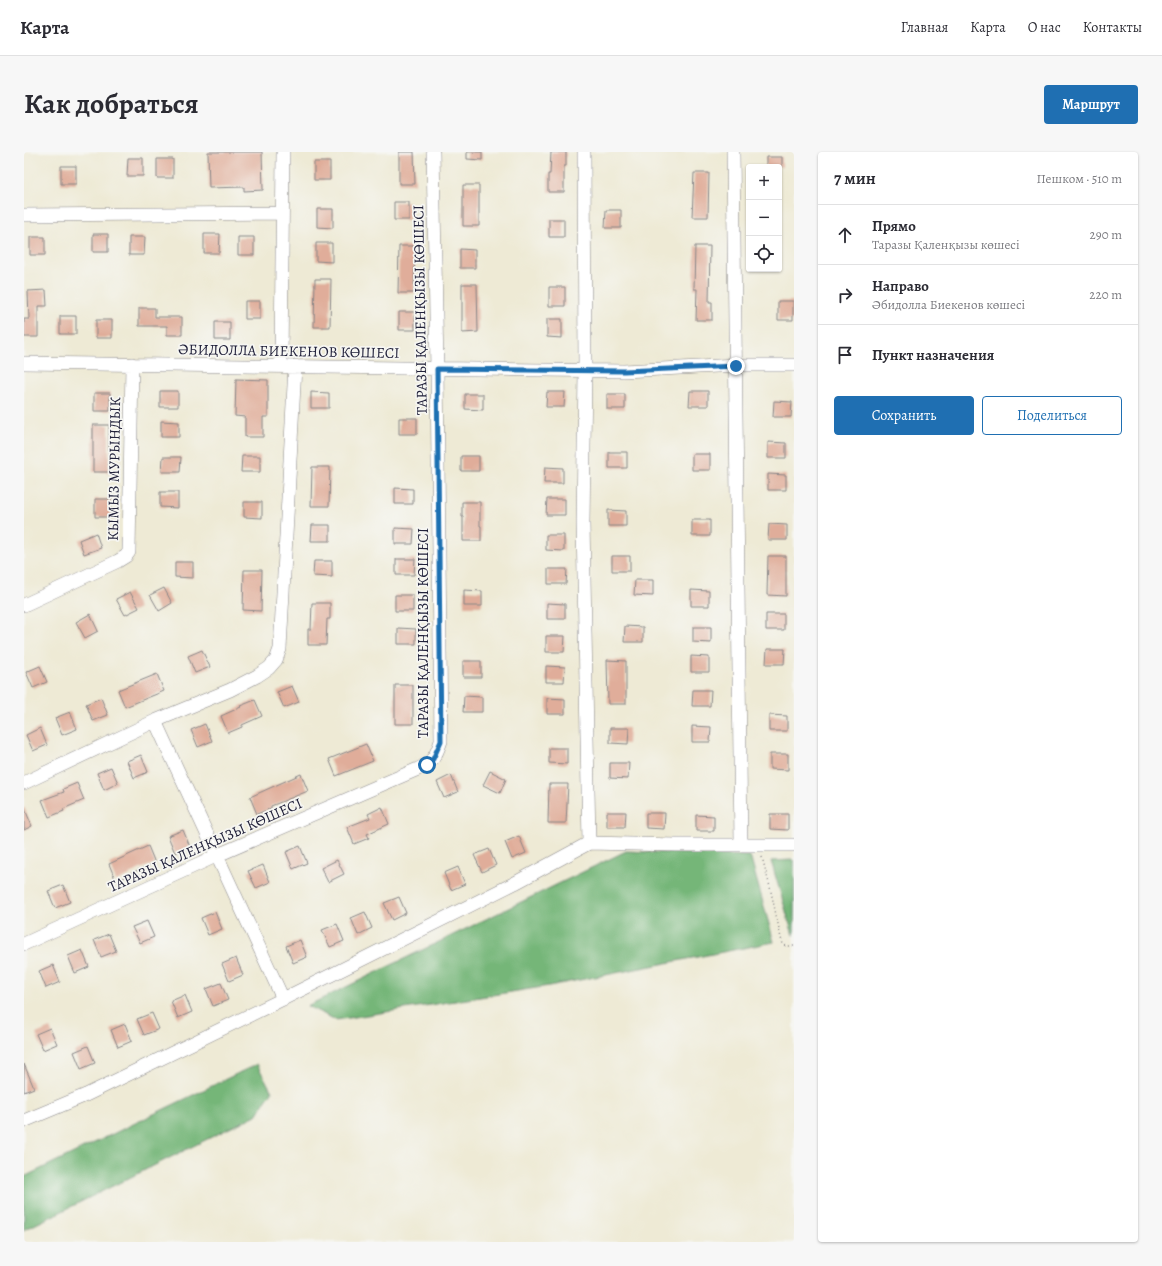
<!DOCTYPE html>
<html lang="ru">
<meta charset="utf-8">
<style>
:root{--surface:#fff;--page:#f7f7f7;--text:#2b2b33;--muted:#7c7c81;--line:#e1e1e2;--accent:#1f6fb2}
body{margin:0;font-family:Alegreya,serif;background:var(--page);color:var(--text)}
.controls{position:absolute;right:12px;top:12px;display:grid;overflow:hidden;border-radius:4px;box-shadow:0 1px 3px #0004}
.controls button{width:36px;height:36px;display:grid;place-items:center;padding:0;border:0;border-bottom:1px solid var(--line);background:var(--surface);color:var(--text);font:20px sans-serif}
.stop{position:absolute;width:12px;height:12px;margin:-9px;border:3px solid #1f6fb2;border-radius:50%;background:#fff}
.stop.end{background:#1f6fb2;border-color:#fff;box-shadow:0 1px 4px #0008}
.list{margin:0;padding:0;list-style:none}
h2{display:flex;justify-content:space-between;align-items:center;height:52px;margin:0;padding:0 16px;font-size:17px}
h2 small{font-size:13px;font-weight:400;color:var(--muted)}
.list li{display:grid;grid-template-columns:26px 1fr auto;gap:12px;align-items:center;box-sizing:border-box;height:60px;padding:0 16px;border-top:1px solid var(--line)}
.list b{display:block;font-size:15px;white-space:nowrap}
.list p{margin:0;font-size:13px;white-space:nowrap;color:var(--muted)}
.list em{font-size:13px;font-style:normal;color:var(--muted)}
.actions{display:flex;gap:8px;padding:12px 16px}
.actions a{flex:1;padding:9px 0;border:1px solid var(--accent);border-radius:4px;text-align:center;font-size:14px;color:var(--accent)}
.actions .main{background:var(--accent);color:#fff}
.icon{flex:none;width:22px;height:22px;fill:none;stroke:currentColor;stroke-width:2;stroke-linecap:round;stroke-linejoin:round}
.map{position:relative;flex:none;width:770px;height:1090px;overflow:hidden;border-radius:4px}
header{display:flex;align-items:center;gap:24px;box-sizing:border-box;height:56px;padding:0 20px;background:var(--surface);border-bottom:1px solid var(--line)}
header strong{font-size:19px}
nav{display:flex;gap:22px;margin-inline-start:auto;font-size:14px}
.intro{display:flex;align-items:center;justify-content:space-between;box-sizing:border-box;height:96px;padding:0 24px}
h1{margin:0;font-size:28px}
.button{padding:10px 18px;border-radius:4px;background:var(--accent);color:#fff;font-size:14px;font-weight:700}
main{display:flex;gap:24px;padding:0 24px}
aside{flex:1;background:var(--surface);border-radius:4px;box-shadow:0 1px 3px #0004}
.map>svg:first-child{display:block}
</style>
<header>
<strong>Карта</strong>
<nav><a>Главная</a><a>Карта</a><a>О нас</a><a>Контакты</a></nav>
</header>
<div class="intro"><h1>Как добраться</h1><a class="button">Маршрут</a></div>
<main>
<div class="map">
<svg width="770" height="1090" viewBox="0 0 770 1090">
<rect width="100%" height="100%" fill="#f6f6f2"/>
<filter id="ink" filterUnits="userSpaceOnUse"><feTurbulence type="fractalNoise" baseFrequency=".025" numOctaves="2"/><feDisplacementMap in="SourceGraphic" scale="8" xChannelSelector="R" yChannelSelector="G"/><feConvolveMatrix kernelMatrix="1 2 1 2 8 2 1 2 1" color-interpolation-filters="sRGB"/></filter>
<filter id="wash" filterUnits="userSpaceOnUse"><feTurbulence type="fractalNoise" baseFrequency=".012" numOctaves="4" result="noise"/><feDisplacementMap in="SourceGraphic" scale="16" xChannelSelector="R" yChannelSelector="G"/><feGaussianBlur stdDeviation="0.9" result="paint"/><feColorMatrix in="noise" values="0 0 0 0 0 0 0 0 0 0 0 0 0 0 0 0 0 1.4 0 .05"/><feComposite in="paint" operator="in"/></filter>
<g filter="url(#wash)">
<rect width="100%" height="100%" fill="#eeead5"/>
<path fill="#74b678" stroke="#4b6c5a" d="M602 699 726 704 750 790 525 834 312 868 283 854Z
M770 708V783H769L747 709Z
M233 912 248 940 232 963 0 1078V1025Z"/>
<g id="blocks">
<path fill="#e0ad9a" d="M184 0H238L239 38 220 39V35L185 36Z
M375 0H390L391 32H375Z
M443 0H458V8L443 7Z
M527 0H542V14H540V40H524V22H526Z
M742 5H758V15H742Z
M104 6H119V24H103Z
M133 7H149V26H133Z
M290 10H306V28H290Z
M37 14H52V32H37Z
M670 21H685L684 65H668Z
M439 33H455V74H439Z
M370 50H385V68H370Z
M293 57H309V76L293 75Z
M582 58H597V76H581Z
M525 67H540V85H525Z
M69 82H84V100H69Z
M180 82H196L195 101H180Z
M6 85H21V103H6Z
M105 85H121L120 103H105Z
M214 85H230V103H214Z
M292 91H308V110L292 109Z
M375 94H391L390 141H374Z
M671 94H686L685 150H688V168H672L673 137H670Z
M436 97 451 98V116H436Z
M291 127H307L306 175H290Z
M438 132H453L454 180 438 181Z
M525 135H541V154H525Z
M22 138 23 154H14V185H0V167H5L4 139Z
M221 149H236V167H221Z
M754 149H769V168H754Z
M115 156H131V165H158V183H143V174H115Z
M375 160H391V178H375Z
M36 164H52V182H36Z
M523 167H538V186L523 185Z
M72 168H88V186H72Z
M191 170H206V188H191Z
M212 227 244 228V265H239V285H221V265L211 264Z
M136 239H154V255H136Z
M666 239H684V254H665Z
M287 240 305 241V256H287Z
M523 240H541L540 255H522Z
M70 241H86V259H70Z
M441 242H459V258L441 257Z
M583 242H601V257H583Z
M750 249 768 250 767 265H749Z
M375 266H393V282H375Z
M137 269 155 270V285H137Z
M69 273H85V320H69Z
M744 290 762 291V306H744Z
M585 300H603V316H585Z
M668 302H686V318H668Z
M218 304H236V320H217Z
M437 304H455V319H437Z
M139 305H157L156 320H138Z
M288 315H306L305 354H287Z
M521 315 539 316V331H520Z
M744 322 762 323V338H744Z
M371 336 389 337V352H371Z
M136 340H154V356L136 355Z
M71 347H87L86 365H71Z
M523 347H541V363H522Z
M220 350H238V366L220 365Z
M438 350H456V374H457V389H439V365H438Z
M584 358 602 359V374H584Z
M668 368H686V384H668Z
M745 372 763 373V388H744Z
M288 373H306V389H287Z
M371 376 390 377 389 392H371Z
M72 381 77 396 60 402 55 388Z
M522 383H540V399L522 398Z
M588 404H606V419H588Z
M744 404H762V444L743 443Z
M372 407H391L390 423H372Z
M290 409H308V425L289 424Z
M151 410H169V426L151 425Z
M524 417H543L542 432H524Z
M220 418H238L237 459 219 458Z
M611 428H629V444L610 443Z
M140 436 148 451 135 459 126 443Z
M440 438 458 439V454H440Z
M667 438 685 439V454H667Z
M106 440 115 456 101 463 92 447Z
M371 443H389V459H371Z
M288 451H306V467H303L302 493H284V477H287Z
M523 451 541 452V467H523Z
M66 462 74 479 61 486 52 470Z
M742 462H760V478H742Z
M601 474 619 475V490H600Z
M669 475H687V491L669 490Z
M374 476 392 477V492H374Z
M522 484H541L540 500H522Z
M743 497H761L760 512H742Z
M178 498 186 515 171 521 164 504Z
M667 504 685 505V520H667Z
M583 508 602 509V552H584Z
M439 509H457V525H439Z
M16 514 23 530 9 536 2 520Z
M522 514 541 515 540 530H522Z
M133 522 140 539 101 555 94 538Z
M371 533H389V572H371Z
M268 534 275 550 260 556 253 540Z
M669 538H687L686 554H668Z
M440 544 458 545V560H439Z
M77 546 84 563 69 569 62 552Z
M523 546 541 547V562H523Z
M231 548 238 564 218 573V575L204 581 197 564 217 555 216 554Z
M46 560 53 577 38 583 31 566Z
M745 563 763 564V579H745Z
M181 572 188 589 174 595 167 578Z
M668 574 687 575 686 590H668Z
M16 576 23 593 9 599 2 583Z
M586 576H605L604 592 586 591Z
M342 592 349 609 312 624 305 607Z
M525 596H543V612L525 611Z
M746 602H764V618L746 617Z
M117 603 124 620 110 626 103 609Z
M586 611H605L604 627 586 626Z
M87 615 94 631 80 638 73 621Z
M466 619 482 627 476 641 459 633Z
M277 622 284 639 247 654V656L233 662 226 645Z
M427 623 434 640 420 646 413 630Z
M53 631 60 648 39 657 40 659 25 665 18 648 40 640 39 637Z
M525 632H544L542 671H524Z
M0 655 8 674 0 678Z
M358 655 365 672 343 682 345 686 330 692 323 675 346 666 344 662Z
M583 660H602L601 675H583Z
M622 661H641L640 677 622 676Z
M746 662H764V678L746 677Z
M672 663 690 664V679H672Z
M159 678 166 695 151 701 144 684Z
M495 684 502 701 488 707 481 690Z
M124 694 131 711 105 722 106 723 92 729 85 712Z
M276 694 283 711 269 717 262 700Z
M465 697 472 713 458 720 450 703Z
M313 708 320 722 304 730 297 716Z
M239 713 246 730 232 736 224 719Z
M434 715 441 732 427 738 420 721Z
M39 733 46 750 31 756 24 739Z
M375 745 382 761 368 768 360 751Z
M191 760 198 777 184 783 177 766Z
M341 760 348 776 334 783 327 766Z
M123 769 130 785 116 791 108 775Z
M313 772 320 789 306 795 298 778Z
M85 782 92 799 77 805 70 788Z
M276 788 283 805 269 811 262 794Z
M58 798 65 815 51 821 44 804Z
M212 806 219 823 205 829 198 812Z
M29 813 36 830 22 836 15 819Z
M197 831 204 848 189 854 182 837Z
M161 843 168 860 154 866 147 849Z
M128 861 135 877 120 883 113 867Z
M101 872 108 889 94 895 87 878Z
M26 876 33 892 19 898 12 882Z
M64 894 71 911 57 917 50 900Z
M0 912 10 936 0 940Z"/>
</g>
</g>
<g filter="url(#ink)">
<use href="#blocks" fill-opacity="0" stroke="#888688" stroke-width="1"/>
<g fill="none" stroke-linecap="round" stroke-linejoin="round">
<g stroke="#888688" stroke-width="14">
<path id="minor" d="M560 0 561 219 559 371 565 691
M709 0 717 693
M0 63 258 61
M0 211 600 219 712 213H770
M257 214 259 0
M0 453 94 409 102 404 105 400 108 212
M131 569 259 847
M0 631 131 569 206 538 233 524 245 516 252 508 256 497 271 214
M0 792 194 703 394 617C409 610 412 604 417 589L413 217 409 0
M0 969 62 943 259 847 491 731 565 691 652 693H770"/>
</g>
<path stroke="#888688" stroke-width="1.5" stroke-dasharray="1 3" stroke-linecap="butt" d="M738 705 746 735 757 786 759 792 762 794H770"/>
<use href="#minor" stroke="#fff" stroke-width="13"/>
</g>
</g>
<g fill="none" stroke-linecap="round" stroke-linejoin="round" filter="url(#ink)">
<path stroke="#1f6fb2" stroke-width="5" d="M403 613 409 607 417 589 413 217 600 219 712 214"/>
</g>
<g text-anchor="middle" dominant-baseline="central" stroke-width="3.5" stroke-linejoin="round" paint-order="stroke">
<g font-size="15" fill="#22223b" stroke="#f6f6f2">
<text transform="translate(396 158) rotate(-91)">ТАРАЗЫ ҚАЛЕНҚЫЗЫ КӨШЕСІ</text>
<text transform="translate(265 199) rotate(1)">ӘБИДОЛЛА БИЕКЕНОВ КӨШЕСІ</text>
<text transform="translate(90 317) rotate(-89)">КЫМЫЗ МУРЫНДЫК</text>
<text transform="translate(399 481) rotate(-90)">ТАРАЗЫ ҚАЛЕНҚЫЗЫ КӨШЕСІ</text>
<text transform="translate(181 693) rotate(-24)">ТАРАЗЫ ҚАЛЕНҚЫЗЫ КӨШЕСІ</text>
</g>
</g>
</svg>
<div class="controls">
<button>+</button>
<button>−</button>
<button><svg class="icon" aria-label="locate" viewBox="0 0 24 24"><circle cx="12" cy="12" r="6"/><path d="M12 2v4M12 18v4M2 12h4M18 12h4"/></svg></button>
</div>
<div class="stop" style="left:403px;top:613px"></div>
<div class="stop end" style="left:712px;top:214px"></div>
</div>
<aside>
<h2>7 мин<small>Пешком · 510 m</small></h2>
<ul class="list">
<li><svg class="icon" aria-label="ahead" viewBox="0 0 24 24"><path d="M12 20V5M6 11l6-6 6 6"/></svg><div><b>Прямо</b><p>Таразы Қаленқызы көшесі</p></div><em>290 m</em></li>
<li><svg class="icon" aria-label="right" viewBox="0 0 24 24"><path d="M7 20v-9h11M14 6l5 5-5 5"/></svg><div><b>Направо</b><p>Әбидолла Биекенов көшесі</p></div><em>220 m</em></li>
<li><svg class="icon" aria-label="arrive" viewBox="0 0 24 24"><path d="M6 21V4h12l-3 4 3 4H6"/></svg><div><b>Пункт назначения</b></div></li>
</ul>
<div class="actions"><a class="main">Сохранить</a><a>Поделиться</a></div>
</aside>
</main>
